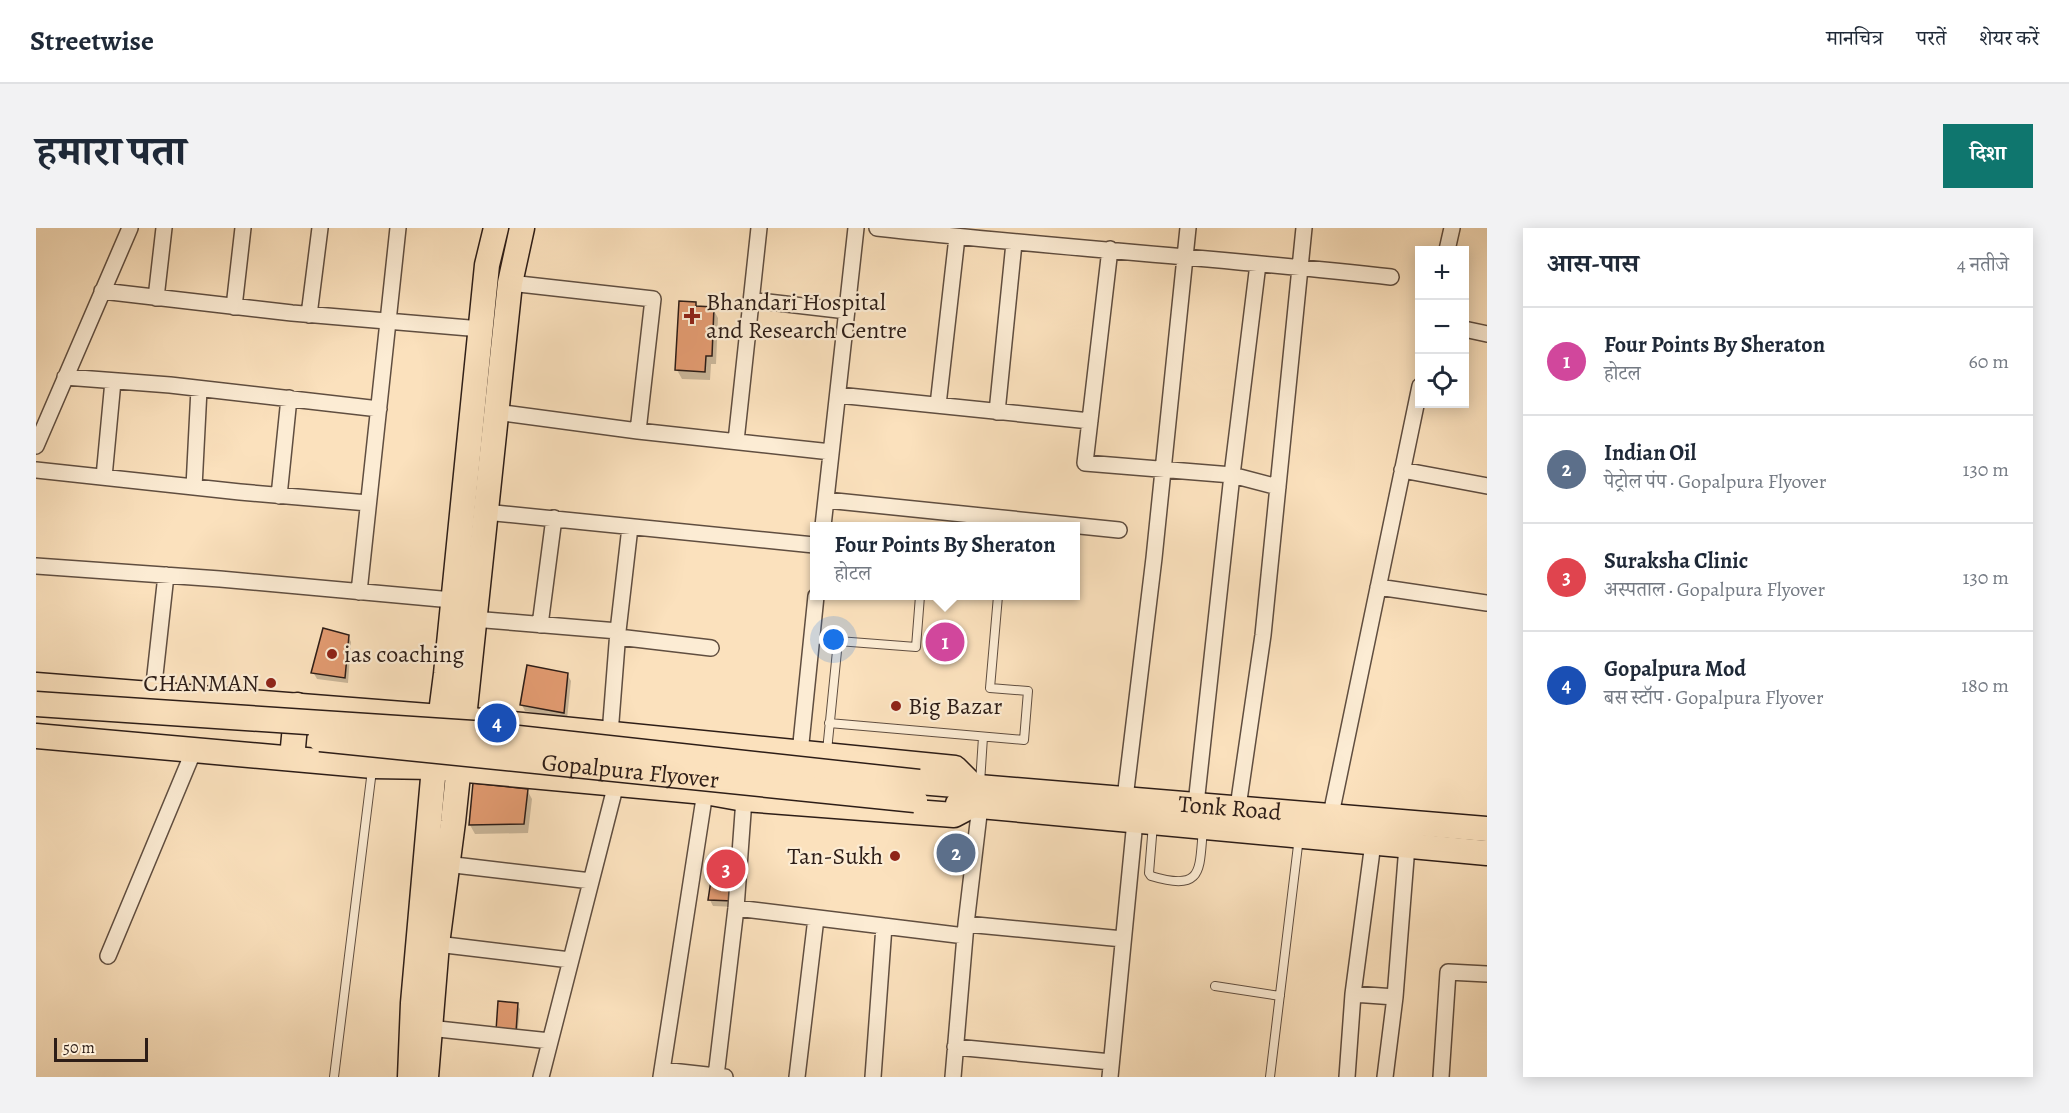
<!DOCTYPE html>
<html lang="hi">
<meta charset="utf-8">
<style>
:root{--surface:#fff;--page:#f2f2f3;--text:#1f2937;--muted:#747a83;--line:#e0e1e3;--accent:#0f766e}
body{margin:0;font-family:Alegreya,"Noto Serif Devanagari",serif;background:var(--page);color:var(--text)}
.controls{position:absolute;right:18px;top:18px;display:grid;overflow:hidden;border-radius:0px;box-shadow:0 3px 15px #0003}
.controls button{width:54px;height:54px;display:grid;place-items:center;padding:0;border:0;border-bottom:2px solid var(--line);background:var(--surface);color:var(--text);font:30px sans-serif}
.scale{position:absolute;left:18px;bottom:15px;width:94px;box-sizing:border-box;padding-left:6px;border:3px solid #2d1d17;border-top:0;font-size:16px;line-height:21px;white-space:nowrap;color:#2d1d17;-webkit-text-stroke:4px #fcecd4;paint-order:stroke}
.you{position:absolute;left:798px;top:412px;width:21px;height:21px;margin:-15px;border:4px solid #fff;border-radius:50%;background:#1a73e8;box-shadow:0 0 0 9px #1a73e833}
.badge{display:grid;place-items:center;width:39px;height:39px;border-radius:50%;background:var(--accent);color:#fff;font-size:20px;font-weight:700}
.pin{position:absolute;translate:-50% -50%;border:3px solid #fff;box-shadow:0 2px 6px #0006}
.popup{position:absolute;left:774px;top:294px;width:270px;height:78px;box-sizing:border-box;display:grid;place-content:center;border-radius:0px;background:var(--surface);filter:drop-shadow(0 2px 4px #0005);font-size:20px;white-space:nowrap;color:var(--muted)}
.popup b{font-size:22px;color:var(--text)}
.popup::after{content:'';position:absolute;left:50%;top:100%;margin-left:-12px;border:12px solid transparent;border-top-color:var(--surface)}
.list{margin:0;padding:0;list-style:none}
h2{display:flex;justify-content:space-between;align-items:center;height:78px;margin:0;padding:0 24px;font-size:26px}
h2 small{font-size:20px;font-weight:400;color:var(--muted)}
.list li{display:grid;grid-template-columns:39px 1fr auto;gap:18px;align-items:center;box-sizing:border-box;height:108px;padding:0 24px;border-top:2px solid var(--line)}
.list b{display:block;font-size:22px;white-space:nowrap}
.list p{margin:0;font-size:20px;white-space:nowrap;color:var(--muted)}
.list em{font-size:20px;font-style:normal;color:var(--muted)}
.icon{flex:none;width:33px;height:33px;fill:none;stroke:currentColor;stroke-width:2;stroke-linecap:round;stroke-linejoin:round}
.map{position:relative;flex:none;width:1451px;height:849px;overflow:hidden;border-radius:0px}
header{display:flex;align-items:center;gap:36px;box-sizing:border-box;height:84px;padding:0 30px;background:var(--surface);border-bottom:2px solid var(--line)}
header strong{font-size:28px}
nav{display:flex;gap:33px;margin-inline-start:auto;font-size:21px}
.intro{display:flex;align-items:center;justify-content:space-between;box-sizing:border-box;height:144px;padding:0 36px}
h1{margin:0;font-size:42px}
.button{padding:15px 27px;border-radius:0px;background:var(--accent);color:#fff;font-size:21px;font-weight:700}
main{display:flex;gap:36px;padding:0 36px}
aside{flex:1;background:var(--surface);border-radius:0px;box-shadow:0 3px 15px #0003}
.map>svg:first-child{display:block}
</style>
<header>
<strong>Streetwise</strong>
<nav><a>मानचित्र</a><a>परतें</a><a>शेयर करें</a></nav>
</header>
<div class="intro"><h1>हमारा पता</h1><a class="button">दिशा</a></div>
<main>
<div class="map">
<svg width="1451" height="849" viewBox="0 0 1451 849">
<rect width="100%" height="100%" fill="#fbe1bd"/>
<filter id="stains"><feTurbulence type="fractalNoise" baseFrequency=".00333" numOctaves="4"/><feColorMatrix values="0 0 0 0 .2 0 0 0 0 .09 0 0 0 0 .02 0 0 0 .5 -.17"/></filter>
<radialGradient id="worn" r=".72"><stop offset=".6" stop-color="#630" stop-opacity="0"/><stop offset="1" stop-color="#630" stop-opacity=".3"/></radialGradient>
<path fill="#0003" d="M659 75 662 80 677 81 682 90 680 136H675L674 152 646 151 641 142Z
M312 408 315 414 312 455 281 451 277 444Z
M531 446 535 453 531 491 489 483 486 477Z
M438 557 491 562 496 571 492 605 439 606 434 597Z
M680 634 700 679 677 678 674 672Z
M481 777 484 781 481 808 463 806Z"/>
<path fill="#e19a70" stroke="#2d1d17" stroke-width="1.5" d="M643 73 660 74V78L678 79 676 128H670L669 144 639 142Z
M287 400 313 407 309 450 275 445Z
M491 437 532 445 528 485 484 477Z
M437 555 492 561 488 596 433 597Z
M678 633H699L697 673 672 672Z
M462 773 482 775 480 804 460 803Z"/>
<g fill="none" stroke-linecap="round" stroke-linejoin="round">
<g stroke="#604e40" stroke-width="10">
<path id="lane" d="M775 411 802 413
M793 495 988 512 992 463 954 460 962 368
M791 523 802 413 880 419 884 368
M944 555 947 509
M1117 596 1113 645 1115 648C1168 664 1163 642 1167 601
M1179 758 1244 768
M298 849 336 542
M1234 849 1263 609"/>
</g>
<g stroke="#604e40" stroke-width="18">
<path id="street" d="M841 0C1012 19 1184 30 1355 49
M1074 21 1049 235 1196 247 1242 259
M1411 22 1416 0
M474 55 617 71 602 203
M66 63 256 85 445 101
M120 70 128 0
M715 72 811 83
M198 79 207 0
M273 87 284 0
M1428 101 1451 106
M29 149 134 157 343 181
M802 167 1054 193
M902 177 921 9
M460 184 602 203 795 224
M961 184 978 15
M700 213 723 0
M0 218 94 0
M0 242 204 264 332 275
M1366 242 1451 258
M68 249 77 153
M158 259 163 161
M243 268 253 170
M790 272 1083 302
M449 284 778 317
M787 298 820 0
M0 338 184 351 416 372
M1342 359 1451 375
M323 364 362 0
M437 391 582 403
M504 397 518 290
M582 409 675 420
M117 465 130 347
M574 506 582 403 594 299
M764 525 780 368
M1089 570 1118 330 1152 0
M1160 576 1196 247 1222 36
M1202 579 1227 407 1268 0
M1293 596 1384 158
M410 636 555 653
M700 680 929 708
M930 696 1087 711
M401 716 534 732
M72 728 158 522
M1317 766 1359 769
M393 800 514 813
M919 819 1075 834
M626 842 689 849
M680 848 700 680 708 571
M505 849 580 556
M625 849 669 564
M761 849 780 690
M837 849 848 698
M917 849 930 696 944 578
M1074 849 1099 593
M1311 849 1317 766 1337 615
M1349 849 1359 769 1371 618
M1405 849 1412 744 1451 746"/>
</g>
<g stroke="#2d1d17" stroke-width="27">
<g id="primary">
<path d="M0 457 405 489 919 540 936 557"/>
<path d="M0 508 337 538 398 539 669 564 708 571 918 587 937 577"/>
<path d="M256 530 261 477"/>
<path id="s1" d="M883 554 1451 601"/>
<path d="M922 576 1451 625"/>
<path d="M374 849 377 775 398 539 410 446 451 37 460 0"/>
<path d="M390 849 401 716 417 594 474 55 486 0"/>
</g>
</g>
<use href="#lane" stroke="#fcecd4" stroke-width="8"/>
<use href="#street" stroke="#fcecd4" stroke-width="15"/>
<use href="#primary" stroke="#fbe1bd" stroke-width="24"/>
<g stroke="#2d1d17" stroke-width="27" stroke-linecap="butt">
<g id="primary-bridge">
<path d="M0 476 437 505 883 554"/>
<path id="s2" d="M284 511 879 572"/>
</g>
</g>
<use href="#primary-bridge" stroke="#fbe1bd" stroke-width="24"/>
</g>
<g fill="#8f2418" stroke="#fcecd4" stroke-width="2">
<path d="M653 79h6v6h6v6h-6v6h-6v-6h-6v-6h6z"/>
<circle cx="296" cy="426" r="6"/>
<circle cx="235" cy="455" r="6"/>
<circle cx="860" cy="478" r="6"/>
<circle cx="859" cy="628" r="6"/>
</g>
<g text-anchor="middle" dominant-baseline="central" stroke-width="4.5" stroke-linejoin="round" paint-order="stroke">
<g font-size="24" fill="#2d1d17" stroke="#fcecd4" text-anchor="start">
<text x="670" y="74">Bhandari Hospital<tspan x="670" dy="28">and Research Centre</tspan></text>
<text x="308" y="426">ias coaching</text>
<text x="223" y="455" text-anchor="end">CHANMAN</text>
<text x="872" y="478">Big Bazar</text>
<text x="847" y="628" text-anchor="end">Tan-Sukh</text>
</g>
<g font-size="24" fill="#2d1d17" stroke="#fcecd4">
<text stroke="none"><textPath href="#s2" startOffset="312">Gopalpura Flyover</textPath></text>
<text stroke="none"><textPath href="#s1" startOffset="312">Tonk Road</textPath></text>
</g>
</g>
<rect width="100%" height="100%" filter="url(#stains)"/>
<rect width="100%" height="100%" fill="url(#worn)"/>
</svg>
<div class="controls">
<button>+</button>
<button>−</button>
<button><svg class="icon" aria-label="locate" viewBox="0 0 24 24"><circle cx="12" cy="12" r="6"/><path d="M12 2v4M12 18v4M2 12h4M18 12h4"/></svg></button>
</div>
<div class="scale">50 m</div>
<div class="you"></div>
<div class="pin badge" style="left:909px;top:414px;background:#d1479c">1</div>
<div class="popup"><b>Four Points By Sheraton</b>होटल</div>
<div class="pin badge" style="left:920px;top:625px;background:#5c6f8a">2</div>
<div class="pin badge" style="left:690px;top:641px;background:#e0444e">3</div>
<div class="pin badge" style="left:461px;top:495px;background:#1a4fb4">4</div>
</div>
<aside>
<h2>आस-पास<small>4 नतीजे</small></h2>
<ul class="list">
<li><span class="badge" style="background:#d1479c">1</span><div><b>Four Points By Sheraton</b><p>होटल</p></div><em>60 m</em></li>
<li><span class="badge" style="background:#5c6f8a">2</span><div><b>Indian Oil</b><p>पेट्रोल पंप · Gopalpura Flyover</p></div><em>130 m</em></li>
<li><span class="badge" style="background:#e0444e">3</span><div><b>Suraksha Clinic</b><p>अस्पताल · Gopalpura Flyover</p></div><em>130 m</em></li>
<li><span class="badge" style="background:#1a4fb4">4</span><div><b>Gopalpura Mod</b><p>बस स्टॉप · Gopalpura Flyover</p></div><em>180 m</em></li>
</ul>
</aside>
</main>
